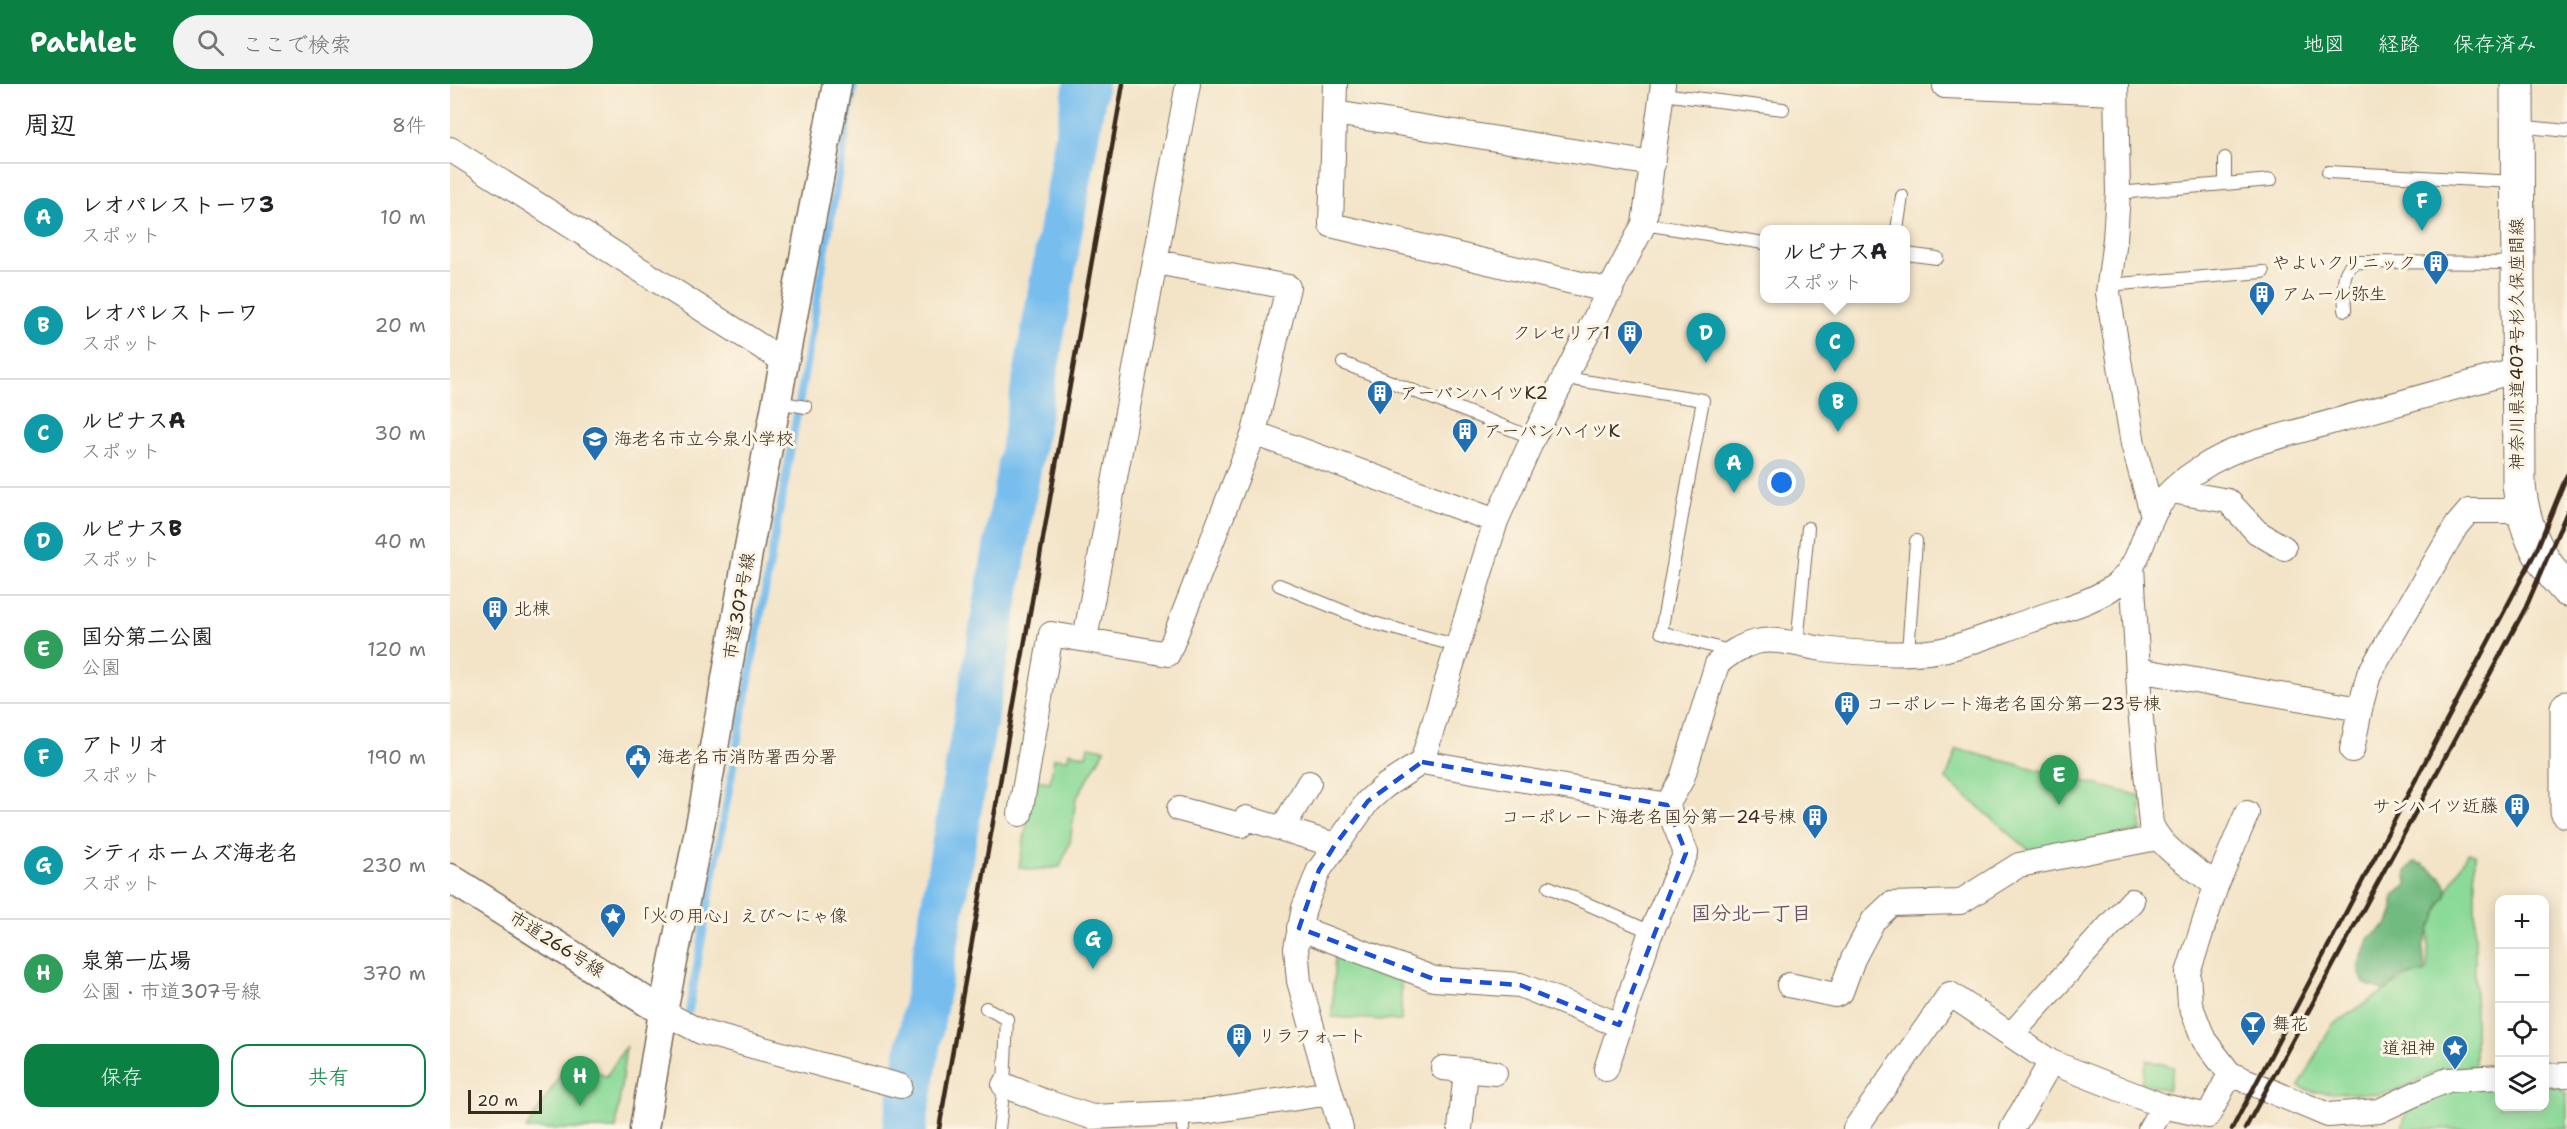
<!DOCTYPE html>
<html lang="ja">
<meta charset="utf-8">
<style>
:root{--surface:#fff;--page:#f2f2f2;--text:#202124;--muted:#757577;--line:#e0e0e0;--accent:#0b8043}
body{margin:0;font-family:"Shantell Sans","Klee One",sans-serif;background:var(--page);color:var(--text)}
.controls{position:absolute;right:18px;bottom:18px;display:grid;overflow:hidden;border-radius:12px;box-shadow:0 3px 15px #0003}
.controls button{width:54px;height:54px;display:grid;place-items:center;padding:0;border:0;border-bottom:2px solid var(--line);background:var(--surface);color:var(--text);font:30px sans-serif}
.scale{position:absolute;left:18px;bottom:15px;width:74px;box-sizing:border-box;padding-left:6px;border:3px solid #3b2a1e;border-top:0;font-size:16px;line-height:21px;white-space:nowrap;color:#3b2a1e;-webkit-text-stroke:4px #fcf5e5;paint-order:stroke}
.you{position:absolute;left:1332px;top:399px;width:21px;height:21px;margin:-15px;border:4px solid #fff;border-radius:50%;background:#1a73e8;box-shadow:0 0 0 9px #1a73e833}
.badge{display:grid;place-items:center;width:39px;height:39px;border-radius:50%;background:var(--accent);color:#fff;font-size:20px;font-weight:700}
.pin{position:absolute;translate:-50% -50px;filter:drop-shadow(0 2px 3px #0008)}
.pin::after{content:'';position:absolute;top:32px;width:21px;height:18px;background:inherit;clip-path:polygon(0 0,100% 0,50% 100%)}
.popup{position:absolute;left:1310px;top:141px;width:150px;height:78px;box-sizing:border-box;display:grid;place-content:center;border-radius:12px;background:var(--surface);filter:drop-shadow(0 2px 4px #0005);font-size:20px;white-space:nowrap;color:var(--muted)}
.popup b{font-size:22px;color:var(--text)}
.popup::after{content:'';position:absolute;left:50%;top:100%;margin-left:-12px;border:12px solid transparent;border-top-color:var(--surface)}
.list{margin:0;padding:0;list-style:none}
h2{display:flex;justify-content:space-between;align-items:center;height:78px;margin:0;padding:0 24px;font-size:26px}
h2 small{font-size:20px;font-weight:400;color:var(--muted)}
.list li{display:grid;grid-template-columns:39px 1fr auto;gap:18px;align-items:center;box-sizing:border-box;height:108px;padding:0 24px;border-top:2px solid var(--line)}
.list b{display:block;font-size:22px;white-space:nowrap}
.list p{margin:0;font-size:20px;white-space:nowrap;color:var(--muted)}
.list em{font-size:20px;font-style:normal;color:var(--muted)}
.actions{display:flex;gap:12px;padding:18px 24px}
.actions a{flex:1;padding:14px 0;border:2px solid var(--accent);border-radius:18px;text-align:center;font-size:21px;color:var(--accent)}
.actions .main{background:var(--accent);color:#fff}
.icon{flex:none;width:33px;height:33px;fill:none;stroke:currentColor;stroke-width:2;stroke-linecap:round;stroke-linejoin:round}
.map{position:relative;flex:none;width:2117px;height:1045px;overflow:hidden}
header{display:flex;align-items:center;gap:36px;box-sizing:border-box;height:84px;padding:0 30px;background:var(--accent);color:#fff}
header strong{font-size:28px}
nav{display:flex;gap:33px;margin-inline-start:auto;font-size:21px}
.search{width:420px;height:54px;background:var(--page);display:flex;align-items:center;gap:15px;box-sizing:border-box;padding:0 21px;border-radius:33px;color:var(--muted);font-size:22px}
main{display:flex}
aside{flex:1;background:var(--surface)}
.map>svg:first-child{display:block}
</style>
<header>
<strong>Pathlet</strong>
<div class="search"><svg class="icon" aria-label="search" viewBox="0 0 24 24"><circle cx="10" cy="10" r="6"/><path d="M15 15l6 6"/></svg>ここで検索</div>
<nav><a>地図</a><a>経路</a><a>保存済み</a></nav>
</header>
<main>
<aside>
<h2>周辺<small>8件</small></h2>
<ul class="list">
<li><span class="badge" style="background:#0f9aa8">A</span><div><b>レオパレストーワ3</b><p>スポット</p></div><em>10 m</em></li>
<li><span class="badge" style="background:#0f9aa8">B</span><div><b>レオパレストーワ</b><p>スポット</p></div><em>20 m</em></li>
<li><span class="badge" style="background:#0f9aa8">C</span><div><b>ルピナスA</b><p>スポット</p></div><em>30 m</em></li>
<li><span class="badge" style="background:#0f9aa8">D</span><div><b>ルピナスB</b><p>スポット</p></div><em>40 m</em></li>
<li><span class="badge" style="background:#2e9e5b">E</span><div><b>国分第二公園</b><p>公園</p></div><em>120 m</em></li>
<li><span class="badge" style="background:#0f9aa8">F</span><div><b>アトリオ</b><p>スポット</p></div><em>190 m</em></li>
<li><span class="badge" style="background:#0f9aa8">G</span><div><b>シティホームズ海老名</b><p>スポット</p></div><em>230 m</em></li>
<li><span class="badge" style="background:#2e9e5b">H</span><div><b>泉第一広場</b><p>公園 · 市道307号線</p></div><em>370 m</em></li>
</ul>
<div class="actions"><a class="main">保存</a><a>共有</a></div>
</aside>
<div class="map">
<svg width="2117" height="1045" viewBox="0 0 2117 1045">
<rect width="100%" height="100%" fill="#fcf5e5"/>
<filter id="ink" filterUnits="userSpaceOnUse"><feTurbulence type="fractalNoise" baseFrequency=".0167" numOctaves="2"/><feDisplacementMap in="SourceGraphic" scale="12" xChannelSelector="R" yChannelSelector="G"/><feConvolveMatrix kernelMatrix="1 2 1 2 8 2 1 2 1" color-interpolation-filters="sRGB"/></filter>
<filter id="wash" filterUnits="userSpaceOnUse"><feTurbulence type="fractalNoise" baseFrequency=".008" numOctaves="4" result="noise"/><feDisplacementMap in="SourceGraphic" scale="24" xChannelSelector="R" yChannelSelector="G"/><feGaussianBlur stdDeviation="1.35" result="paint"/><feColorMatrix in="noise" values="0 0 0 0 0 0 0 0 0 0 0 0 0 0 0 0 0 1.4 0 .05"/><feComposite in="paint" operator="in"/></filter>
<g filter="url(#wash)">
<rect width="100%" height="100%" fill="#f3e4c8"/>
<path fill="#8cda98" stroke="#64825b" stroke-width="1.5" d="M638 662 655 665 626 715 620 758 610 783 580 786 569 783 585 696 600 698 604 674 618 675 619 668 636 672Z
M1507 665 1691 712V747L1580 767 1496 695Z
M2018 769 2025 770V982L1994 985 1945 1007 1929 1010 1865 1008 1849 1003 1882 941 1954 894 1977 886 1980 839Z
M885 866 951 895V937L882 933Z
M176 962 166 1045H76L122 973 156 993Z
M1697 976 1724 983 1718 1006 1691 999Z
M2049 1002 2050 1022H2094L2095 1002H2107L2117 1010V1045H1952L1956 1028 1983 1010 2002 1003Z"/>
<path fill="#71ba80" stroke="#56724f" stroke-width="1.5" d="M1964 778 1972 780 1990 792 1997 803 1996 812 1990 820 1985 837 1981 842 1973 863 1975 889 1953 892 1947 895 1939 905 1933 906 1915 900C1900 880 1915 873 1920 853L1939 840 1943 828V812L1957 801 1956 787Z"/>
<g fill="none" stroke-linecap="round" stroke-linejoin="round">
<path stroke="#77beee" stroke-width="8" d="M239 926 352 303 404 0"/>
<path stroke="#77beee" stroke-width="44" d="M454 1045C517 697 573 348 636 0"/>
</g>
</g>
<g filter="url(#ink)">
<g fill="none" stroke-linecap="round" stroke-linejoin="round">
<g stroke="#7b6b5a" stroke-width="14">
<path id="service" d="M1212 10 1333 25
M2068 42 2117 47
M1775 74V99
M1878 88 2065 98
M1668 109 1821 96
M1194 140 1314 159
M1447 146 1452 112
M1456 170 1487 174
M1658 201 1813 188
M1895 226C1895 208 1888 183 1909 178L2066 179
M893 279 1083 354
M1115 294 1253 316 1211 548 1282 568
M327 318 356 323
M829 501 920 538 1008 562
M1347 561 1358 444
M1458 568 1466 457
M1099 803 1201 848
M536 924 557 935 554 1001 549 1045
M733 1030V1045"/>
</g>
<g stroke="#7b6b5a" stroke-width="26">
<path id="minor" d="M885 0 881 141 1161 207
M1495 0V2L1666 9
M1666 0 1668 109 1665 155 1658 209 1683 360 1703 432
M885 29 1203 80
M0 65 334 277
M804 349 1046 437
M1722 407 1778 417 1807 448 1834 464
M1682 482 1690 625 1701 740C1713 768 1744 782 1766 802L1738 889 1740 920 1754 956 1780 990 1878 1031 1929 1027 1978 1004 1998 996 2050 993
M635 555 738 0
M1688 586 1910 625 1919 590 2007 441 2019 427H2072
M1902 666 1910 625
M972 678 1217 721 1232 695 1267 580C1279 570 1290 562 1306 558 1327 553 1352 562 1373 565 1405 569 1470 573 1500 564 1528 557 1555 545 1582 536 1609 526 1642 519 1666 501 1687 484 1692 458 1702 434 1716 399 1772 369 1806 359L2068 286
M729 725 791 741 796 734 885 761
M570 730 601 550 718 570 804 349 838 203 706 178
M832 745 859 699
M1766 802 1797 729
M849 844 984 895 1070 901 1169 941
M1339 901 1385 911 1391 908 1403 875 1423 837 1441 820 1510 818 1569 781 1707 754
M213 928 251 948 450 1002
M1561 951 1682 817
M993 984 1045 989
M1156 985 1199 853 1236 769 1217 721
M2094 992 2117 991
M554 1001 593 1017 642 1033 754 1028 880 1009
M891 1045 849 897 846 864 854 824 869 786 918 717 935 702 972 678 1046 437 1083 354 1194 140 1213 0
M1010 1045 1016 987
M1405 1045 1500 910 1601 978 1713 1022 1758 1032 1780 990
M1562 1045 1601 978
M1700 1045 1713 1022"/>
</g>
<g stroke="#7b6b5a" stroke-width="31">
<path id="tertiary" d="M0 794 213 928
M194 1045 213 928 254 721 297 474 387 0"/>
</g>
<g stroke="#7b6b5a" stroke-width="35">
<path id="secondary" d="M2067 0 2069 401C2074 445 2087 474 2117 506
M2117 624V727"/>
</g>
<use href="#service" stroke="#fff" stroke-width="12"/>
<use href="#minor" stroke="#fff" stroke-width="24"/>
<use href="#tertiary" stroke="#fff" stroke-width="28"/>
<use href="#secondary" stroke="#fff" stroke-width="33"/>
<path stroke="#3b2a1e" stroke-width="4.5" d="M489 1045 673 0
M1782 1045 2087 465 2117 391
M1795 1045 2076 523 2117 428"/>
</g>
</g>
<path fill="none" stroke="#1d4ed8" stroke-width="4.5" stroke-dasharray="12 8" stroke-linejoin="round" d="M972 678 1217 721 1236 769 1169 941 1070 901 984 895 849 844 869 786 885 761 918 717Z"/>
<defs>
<g id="building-pin" transform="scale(1.35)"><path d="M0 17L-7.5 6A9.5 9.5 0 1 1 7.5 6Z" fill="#1f6fb2" stroke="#fcf5e5"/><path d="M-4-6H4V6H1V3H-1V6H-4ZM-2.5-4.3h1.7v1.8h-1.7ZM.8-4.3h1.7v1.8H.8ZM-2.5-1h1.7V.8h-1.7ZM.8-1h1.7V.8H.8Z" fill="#fff"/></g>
<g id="school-pin" transform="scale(1.35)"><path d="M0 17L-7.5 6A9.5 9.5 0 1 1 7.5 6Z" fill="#1f6fb2" stroke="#fcf5e5"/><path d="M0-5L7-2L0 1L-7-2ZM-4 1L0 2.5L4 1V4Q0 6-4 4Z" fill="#fff"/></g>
<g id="civic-pin" transform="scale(1.35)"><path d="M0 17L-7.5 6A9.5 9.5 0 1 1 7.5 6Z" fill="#1f6fb2" stroke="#fcf5e5"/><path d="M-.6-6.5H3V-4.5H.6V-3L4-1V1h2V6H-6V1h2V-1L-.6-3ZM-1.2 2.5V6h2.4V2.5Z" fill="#fff"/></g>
<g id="sight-pin" transform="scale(1.35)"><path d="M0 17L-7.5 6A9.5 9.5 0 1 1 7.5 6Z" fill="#1f6fb2" stroke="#fcf5e5"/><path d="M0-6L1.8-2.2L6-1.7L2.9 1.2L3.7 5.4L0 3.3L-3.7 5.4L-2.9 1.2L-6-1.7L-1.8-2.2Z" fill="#fff"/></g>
<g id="bar-pin" transform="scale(1.35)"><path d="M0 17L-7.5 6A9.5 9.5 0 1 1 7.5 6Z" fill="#1f6fb2" stroke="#fcf5e5"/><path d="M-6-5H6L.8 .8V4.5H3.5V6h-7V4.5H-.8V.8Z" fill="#fff"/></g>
</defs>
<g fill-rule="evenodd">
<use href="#building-pin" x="1986" y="179"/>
<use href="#building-pin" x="1812" y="210"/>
<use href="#building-pin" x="1180" y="249"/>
<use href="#building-pin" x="930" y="309"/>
<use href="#building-pin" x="1015" y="347"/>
<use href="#school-pin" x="145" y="355"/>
<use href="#building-pin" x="45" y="525"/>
<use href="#building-pin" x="1397" y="620"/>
<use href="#civic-pin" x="188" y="673"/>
<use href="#building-pin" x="2067" y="722"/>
<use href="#building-pin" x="1365" y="733"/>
<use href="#sight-pin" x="163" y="832"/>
<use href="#bar-pin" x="1803" y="940"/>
<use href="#building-pin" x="789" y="952"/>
<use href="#sight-pin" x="2005" y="964"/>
</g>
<g text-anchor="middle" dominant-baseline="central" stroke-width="6" stroke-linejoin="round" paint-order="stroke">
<g font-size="18" fill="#3b2a1e" stroke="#fcf5e5" text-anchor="start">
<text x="1966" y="179" text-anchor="end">やよいクリニック</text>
<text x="1832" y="210">アムール弥生</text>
<text x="1160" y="249" text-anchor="end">クレセリア1</text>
<text x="950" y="309">アーバンハイツK2</text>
<text x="1034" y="347">アーバンハイツK</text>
<text x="164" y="355">海老名市立今泉小学校</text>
<text x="64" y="525">北棟</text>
<text x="1416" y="620">コーポレート海老名国分第一23号棟</text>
<text x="207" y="673">海老名市消防署西分署</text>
<text x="2048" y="722" text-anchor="end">サンハイツ近藤</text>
<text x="1346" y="733" text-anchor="end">コーポレート海老名国分第一24号棟</text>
<text x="182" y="832">「火の用心」えび～にゃ像</text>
<text x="1822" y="940">舞花</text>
<text x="808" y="952">リラフォート</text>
<text x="1986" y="964" text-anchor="end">道祖神</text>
</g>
<g font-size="18" fill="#3b2a1e" stroke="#fcf5e5">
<text transform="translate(2067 260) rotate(-90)">神奈川県道407号杉久保座間線</text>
<text transform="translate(289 522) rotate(-80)">市道307号線</text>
<text transform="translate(107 860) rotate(32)">市道266号線</text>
</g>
<g font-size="20" font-weight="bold" fill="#675364" stroke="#fcf5e5">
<text x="1301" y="829">国分北一丁目</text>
</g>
</g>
</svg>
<div class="controls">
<button>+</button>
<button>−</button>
<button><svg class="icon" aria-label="locate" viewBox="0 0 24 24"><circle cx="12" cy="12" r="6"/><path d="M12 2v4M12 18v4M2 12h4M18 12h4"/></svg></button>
<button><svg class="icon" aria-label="layers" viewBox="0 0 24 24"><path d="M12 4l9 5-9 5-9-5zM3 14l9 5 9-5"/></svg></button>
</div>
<div class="scale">20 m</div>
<div class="you"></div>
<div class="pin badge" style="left:1284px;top:409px;background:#0f9aa8">A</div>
<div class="pin badge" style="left:1388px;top:348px;background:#0f9aa8">B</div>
<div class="pin badge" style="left:1385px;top:288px;background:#0f9aa8">C</div>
<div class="popup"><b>ルピナスA</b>スポット</div>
<div class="pin badge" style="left:1256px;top:279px;background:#0f9aa8">D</div>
<div class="pin badge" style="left:1609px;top:721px;background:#2e9e5b">E</div>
<div class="pin badge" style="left:1972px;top:147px;background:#0f9aa8">F</div>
<div class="pin badge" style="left:643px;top:885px;background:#0f9aa8">G</div>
<div class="pin badge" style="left:130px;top:1022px;background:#2e9e5b">H</div>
</div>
</main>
